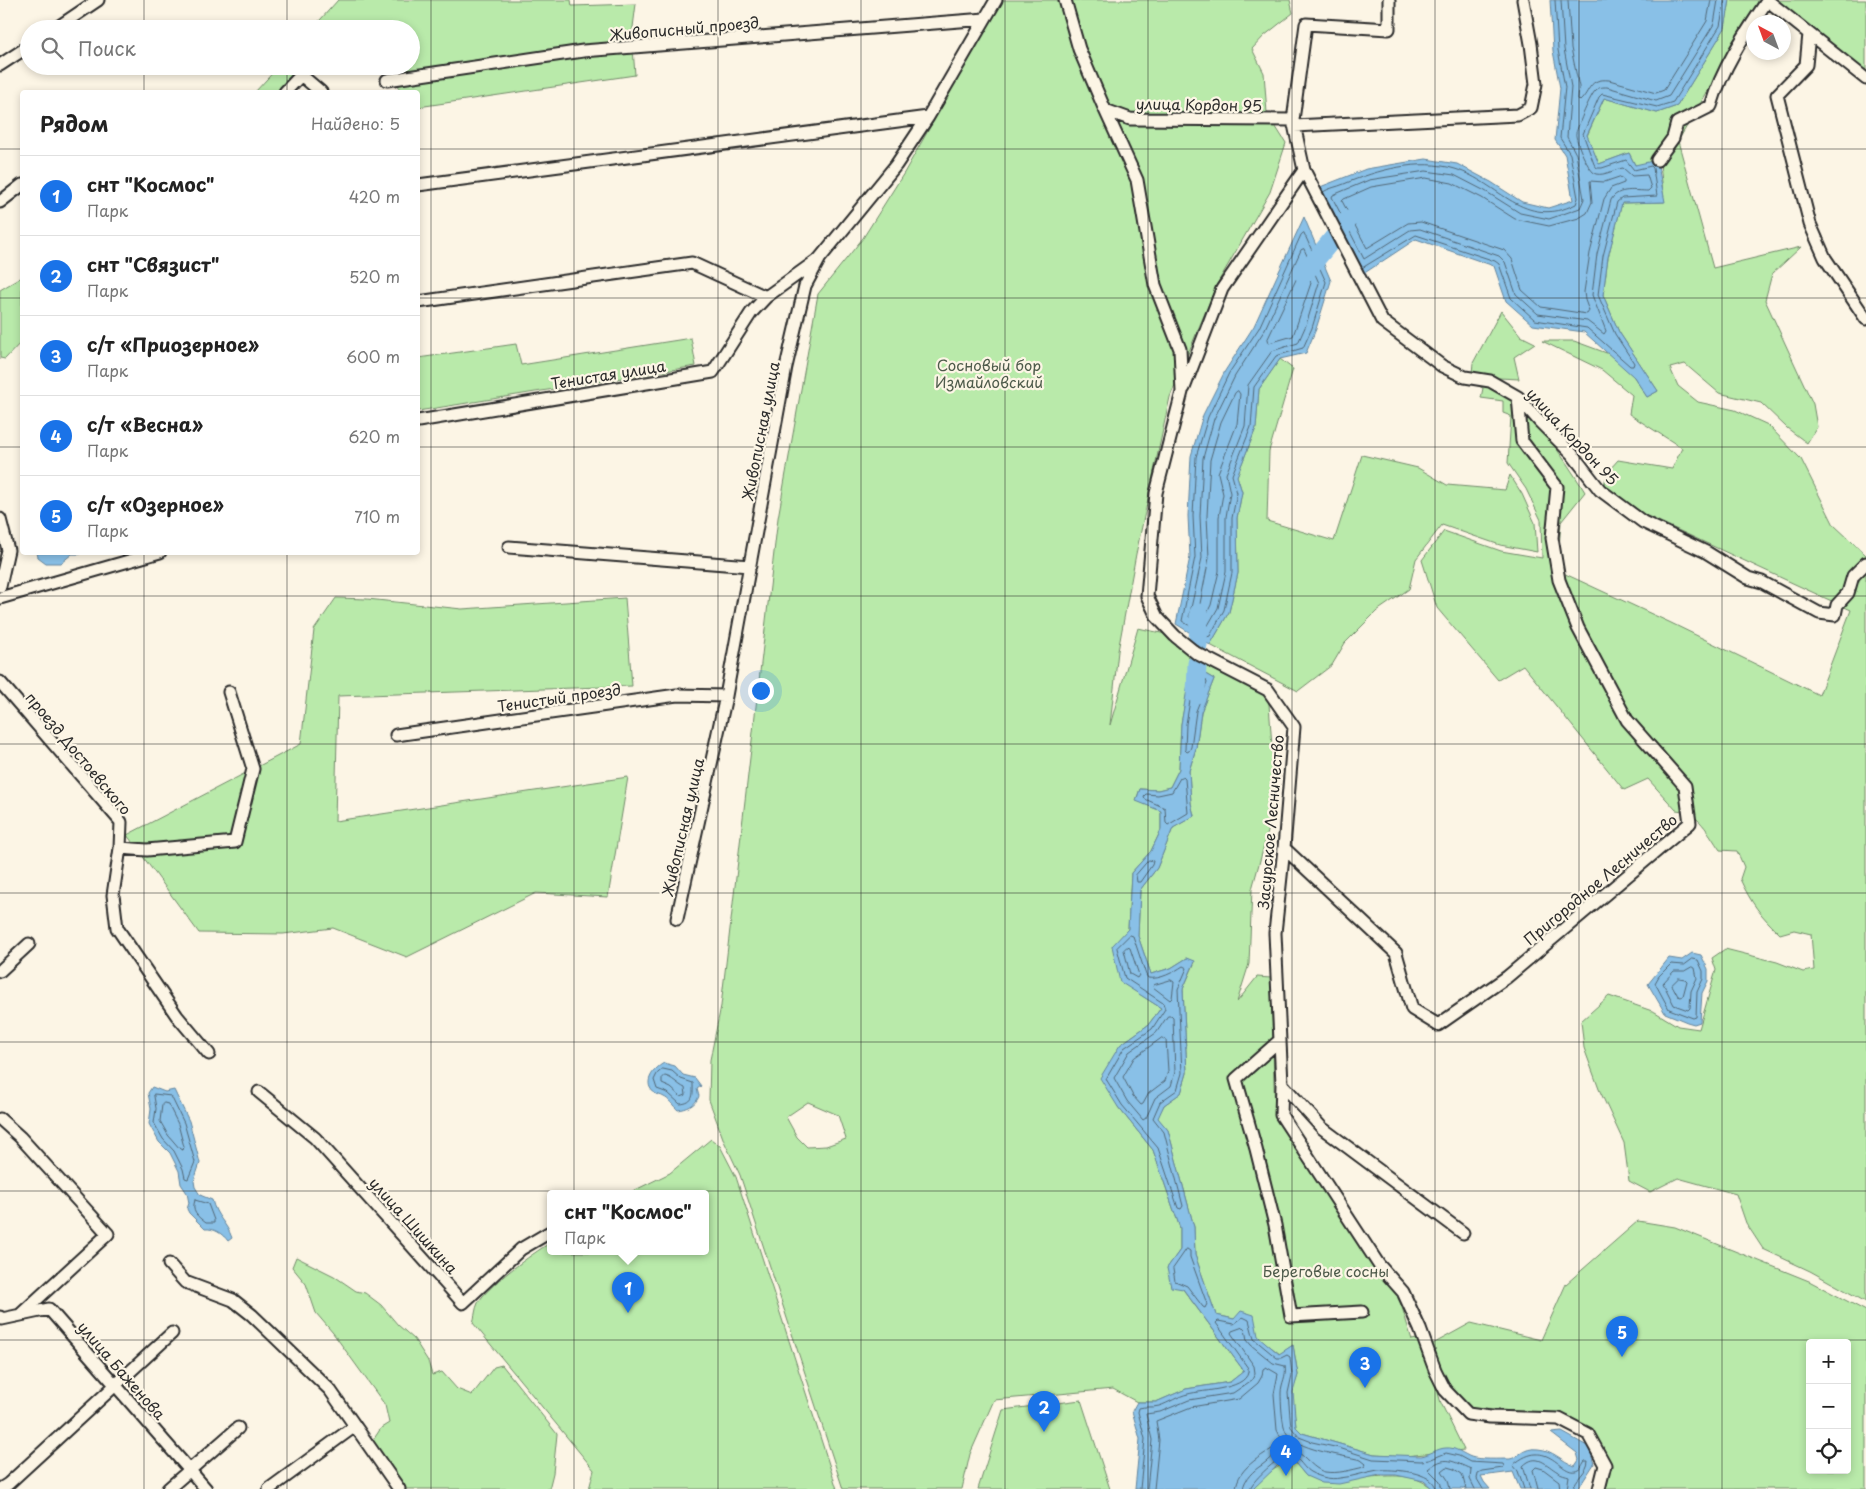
<!DOCTYPE html>
<html lang="ru">
<meta charset="utf-8">
<style>
:root{--surface:#fff;--page:#f2f2f2;--text:#222;--muted:#767676;--line:#e0e0e0;--accent:#1a73e8}
body{margin:0;font-family:"Playpen Sans",sans-serif;background:var(--page);color:var(--text)}
.controls{position:absolute;right:15px;bottom:15px;display:grid;overflow:hidden;border-radius:5px;box-shadow:0 2px 8px #0003}
.controls button{width:45px;height:45px;display:grid;place-items:center;padding:0;border:0;border-bottom:1px solid var(--line);background:var(--surface);color:var(--text);font:25px sans-serif}
.compass{position:absolute;left:1746px;top:15px;width:45px;height:45px;border-radius:50%;background:var(--surface);box-shadow:0 2px 8px #0003;rotate:319deg}
.you{position:absolute;left:760px;top:690px;width:18px;height:18px;margin:-12px;border:4px solid #fff;border-radius:50%;background:#1a73e8;box-shadow:0 0 0 8px #1a73e833}
.badge{display:grid;place-items:center;width:32px;height:32px;border-radius:50%;background:var(--accent);color:#fff;font-size:16px;font-weight:700}
.pin{position:absolute;translate:-50% -41px;filter:drop-shadow(0 1px 2px #0008)}
.pin::after{content:'';position:absolute;top:26px;width:18px;height:15px;background:inherit;clip-path:polygon(0 0,100% 0,50% 100%)}
.popup{position:absolute;left:547px;top:1190px;width:162px;height:65px;box-sizing:border-box;display:grid;place-content:center;border-radius:5px;background:var(--surface);filter:drop-shadow(0 1px 4px #0005);font-size:16px;white-space:nowrap;color:var(--muted)}
.popup b{font-size:19px;color:var(--text)}
.popup::after{content:'';position:absolute;left:50%;top:100%;margin-left:-10px;border:10px solid transparent;border-top-color:var(--surface)}
.list{margin:0;padding:0;list-style:none}
h2{display:flex;justify-content:space-between;align-items:center;height:65px;margin:0;padding:0 20px;font-size:21px}
h2 small{font-size:16px;font-weight:400;color:var(--muted)}
.list li{display:grid;grid-template-columns:32px 1fr auto;gap:15px;align-items:center;box-sizing:border-box;height:80px;padding:0 20px;border-top:1px solid var(--line)}
.list b{display:block;font-size:19px;white-space:nowrap}
.list p{margin:0;font-size:16px;white-space:nowrap;color:var(--muted)}
.list em{font-size:16px;font-style:normal;color:var(--muted)}
.icon{flex:none;width:28px;height:28px;fill:none;stroke:currentColor;stroke-width:2;stroke-linecap:round;stroke-linejoin:round}
.map{position:relative;flex:none;width:1866px;height:1489px;overflow:hidden}
.search{position:absolute;background:var(--surface);box-shadow:0 2px 8px #0003;left:20px;top:20px;width:400px;height:55px;display:flex;align-items:center;gap:12px;box-sizing:border-box;padding:0 18px;border-radius:28px;color:var(--muted);font-size:19px}
.panel{position:absolute;background:var(--surface);box-shadow:0 2px 8px #0003;left:20px;top:90px;width:400px;height:465px;border-radius:5px}
.map>svg:first-child{display:block}
</style>
<div class="map">
<svg width="1866" height="1489" viewBox="0 0 1866 1489">
<rect width="100%" height="100%" fill="#fcf5e5"/>
<filter id="ink" filterUnits="userSpaceOnUse"><feTurbulence type="fractalNoise" baseFrequency=".02" numOctaves="2"/><feDisplacementMap in="SourceGraphic" scale="10" xChannelSelector="R" yChannelSelector="G"/><feConvolveMatrix kernelMatrix="1 2 1 2 8 2 1 2 1" color-interpolation-filters="sRGB"/></filter>
<g filter="url(#ink)">
<path fill="#b9eaaa" stroke="#728a6a" fill-rule="evenodd" d="M338 0H571L572 6 636 4 632 35 635 75 418 107V92H399L398 66H411V29H312Z
M1002 0H1290L1293 13 1264 36 1252 49 1264 73 1267 113 1286 143 1270 192 1217 284 1170 397 1136 554 1118 651 1110 725 1138 628 1175 636 1268 690 1276 803 1252 889 1249 964 1237 1002 1257 977 1271 978 1275 1118 1374 1266 1397 1291 1412 1340 1422 1338 1441 1403 1464 1450 1405 1456 1374 1454 1302 1433 1296 1427 1292 1392 1298 1375 1293 1345 1280 1354 1234 1319 1216 1315 1195 1255 1194 1227 1168 1130 1157 1118 1164 1105 1181 1093 1187 1073 1183 989 1195 962 1187 958 1171 968 1151 974 1138 936 1140 890 1157 868 1173 828 1194 816 1191 803 1189 771 1196 748 1201 712 1214 679 1192 666 1181 724 1179 769 1170 787 1158 790 1140 789 1136 800 1161 811V830L1151 851 1131 873 1128 929 1121 982 1161 1008 1148 1025 1120 1045 1118 1107 1153 1150 1180 1228V1250L1167 1268 1244 1371 1230 1382 1186 1389 1156 1402H1137L1113 1389 994 1400 970 1454 962 1489H843L740 1175 724 1141 709 1100 710 1060 721 1006 778 518 818 294 863 238 904 173ZM808 1102 838 1115 846 1139 826 1146 807 1147 797 1137 786 1117Z
M1730 0H1758V7L1678 141 1713 268 1801 247 1772 274 1765 300 1813 404 1817 427 1807 443 1787 428 1761 403 1719 393 1685 364 1670 368 1678 386 1698 402 1735 410 1768 425 1801 459 1834 525 1866 555V1302L1810 1271 1763 1249 1746 1223 1736 1194 1678 1178 1650 1192 1629 1181 1624 1143 1599 1089 1584 1048 1581 1021 1609 996 1655 1012 1678 1026 1699 1029 1716 970 1712 958 1725 949 1777 962 1803 972 1814 970 1811 934 1794 930 1780 934C1761 916 1751 903 1740 879L1744 867 1737 851 1720 850C1708 833 1699 812 1676 810L1648 779 1624 790 1523 665 1498 680 1437 608 1422 560 1444 531 1501 551 1542 558 1541 520 1526 489 1508 463 1511 416 1503 413V401L1481 398 1483 388 1471 383 1473 363 1501 311 1521 336 1535 343 1514 357 1519 379 1499 378V389C1535 414 1562 455 1585 492L1561 522 1558 561 1563 573 1669 622 1819 695 1851 610 1628 507 1603 486 1610 469 1618 460 1672 469 1682 448 1629 414 1632 395 1602 370 1542 341H1574L1612 355 1634 377 1647 397 1658 391 1619 332 1603 295 1608 257 1622 203 1664 202 1660 163 1635 165 1629 153 1599 164 1587 136 1604 98 1657 113 1677 106 1725 28Z
M1773 0H1866V74Z
M279 66H300L277 92H255Z
M22 277V341L5 359 0 358V290Z
M691 338 696 366 418 411V358L516 344 521 365Z
M1280 359 1293 369 1269 451 1267 521 1334 541 1362 455 1418 468 1447 485 1505 490 1510 475 1522 494 1535 523 1537 552 1500 545 1442 525 1416 559 1409 589 1377 611 1345 643 1332 665 1298 691 1210 645 1229 612 1238 573 1237 518 1242 492 1237 476 1256 428 1259 389Z
M336 598 367 599 462 609 625 598 632 686 338 696 335 821 628 777 608 897 536 893 407 957 333 928 283 934 199 933 127 835 301 744 314 630Z
M711 1139 720 1146 736 1177 837 1489H589L594 1470 473 1323C475 1317 475 1309 478 1303 487 1286 533 1253 550 1243V1252H706V1194H627L670 1173Z
M1638 1221 1675 1227 1809 1281 1866 1311V1489H1605L1610 1471 1593 1429 1563 1414 1467 1408 1453 1396 1438 1370 1431 1345 1471 1323 1541 1340 1566 1284ZM1810 1343H1847V1470H1810Z
M296 1257 334 1276 356 1291 365 1293 381 1305 398 1325 414 1339 428 1361 432 1375 442 1372 457 1389 472 1395 494 1367 502 1365 557 1434 553 1473 549 1489H403L368 1448 381 1428 389 1423 385 1405 333 1333 316 1313 306 1284 292 1267Z
M1081 1400 1110 1489H978L1003 1410Z
M1290 1462 1296 1464 1306 1476C1326 1476 1347 1478 1368 1477 1391 1476 1414 1472 1433 1489H1248C1258 1481 1280 1463 1290 1462Z"/>
<path fill="#89c0e7" stroke="#63849c" d="M1550 0H1730L1725 28 1677 106 1657 113 1604 98 1587 135 1599 164 1629 153 1635 165 1657 160 1665 202 1622 203 1608 257 1603 295 1619 332 1658 391 1647 397 1634 377 1584 332 1533 325 1506 301 1494 266 1416 239 1360 276 1315 189 1366 169 1426 159 1457 164 1491 182 1522 202 1548 208 1573 200 1565 155 1555 140 1560 88 1553 51Z
M1304 217 1331 281 1316 329 1306 353 1280 359 1259 389 1256 428 1237 476 1242 492 1237 518 1238 573 1229 612 1210 645 1176 624 1190 557 1188 516 1191 456 1203 415 1225 371 1254 326Z
M80 552 81 554H72L61 563H46L38 557 37 553Z
M1191 666 1214 679 1201 712 1196 748 1189 771 1191 803 1194 816 1173 828 1157 868 1140 890 1138 936 1151 974 1171 968 1187 958 1195 961 1183 989 1187 1073 1181 1093 1164 1105 1158 1118 1168 1130 1194 1227 1195 1255 1216 1315 1234 1319 1241 1311 1254 1315 1258 1336 1279 1354 1293 1345 1298 1375 1293 1392 1296 1427 1302 1433 1374 1454 1421 1456C1429 1455 1438 1448 1446 1448 1456 1447 1463 1454 1471 1457 1479 1460 1500 1459 1510 1459 1518 1458 1523 1447 1538 1449 1553 1450 1561 1461 1575 1466L1579 1460 1577 1453 1551 1433 1562 1432 1589 1447 1594 1464 1578 1489H1520L1513 1472 1481 1476 1484 1482 1490 1489H1433L1424 1481 1396 1475H1380L1339 1484 1322 1483 1306 1476 1296 1464 1290 1462 1284 1463 1277 1466 1253 1489H1135L1140 1439 1132 1411 1137 1402H1156L1186 1389 1230 1382 1244 1371 1183 1289 1171 1287 1167 1268 1180 1250V1228L1153 1150 1118 1107 1100 1078 1120 1045 1148 1025 1161 1008 1120 982 1112 946 1128 929 1131 873 1151 851 1161 830V811L1136 801 1140 789 1158 790 1170 787 1179 769 1181 724Z
M1692 953 1701 955 1708 969V981L1702 993 1700 1022 1694 1024 1687 1022 1665 1013 1648 984 1669 958 1682 960Z
M664 1063 675 1066 683 1075 695 1078 701 1086 697 1089 699 1096C696 1105 687 1109 678 1110 673 1106 669 1099 664 1097 661 1095 658 1095 656 1094 641 1084 653 1069 664 1063Z
M152 1087 165 1092 174 1090 189 1121 200 1163 194 1181 195 1187 200 1195 212 1200C216 1217 227 1223 232 1238L228 1241C223 1234 214 1228 205 1229L189 1213 187 1209 189 1203 187 1193 181 1184 179 1171 170 1153 159 1142 149 1124 151 1109 148 1093Z"/>
<g fill="none" stroke-linecap="round" stroke-linejoin="round">
<path stroke="#516776" stroke-width="1" d="M1561 0 1564 49 1571 87 1567 137 1576 154 1584 199 1580 208 1549 219 1520 213 1485 191 1454 175 1426 171 1369 180 1333 195 1332 197 1364 259 1410 230 1420 229 1499 256 1505 262 1516 294 1538 314 1587 321 1604 334 1606 331 1592 295 1597 254 1611 200C1618 187 1636 191 1648 191L1651 188 1647 175 1632 176 1623 168C1615 169 1605 176 1596 174 1589 172 1575 141 1576 133 1578 126 1590 95 1596 90 1599 87 1603 87 1607 87L1656 101 1669 96 1714 24 1718 0
M1568 0 1571 48 1579 87 1578 99 1580 101C1591 91 1588 78 1609 80L1656 93 1664 90 1707 21 1711 0
M1620 177 1624 180V183L1611 188 1604 199 1590 253 1584 292 1585 300 1589 311 1587 314 1541 307 1522 290 1512 259 1504 250 1421 222 1408 223 1367 248 1342 201 1344 199 1371 187 1426 178 1452 183 1482 198 1515 219 1549 226 1579 218 1587 213 1592 202 1590 181 1604 182Z
M1323 192C1329 188 1337 187 1344 184 1377 170 1420 158 1455 169 1500 183 1523 230 1576 204L1578 198 1570 154 1560 138 1565 87 1558 50 1555 0
M1304 233 1326 282 1312 328 1303 348 1276 356 1254 387 1251 427 1232 475 1237 493 1232 518V573L1224 610 1210 636 1207 637 1182 621 1195 557 1193 516 1196 457 1208 417 1229 373 1259 328 1301 235Z
M1304 249 1319 283 1306 325 1298 343 1272 351 1248 385 1245 426 1226 474 1230 493 1226 517V572L1218 608 1207 627 1205 628 1189 617 1202 558 1200 516 1203 458 1214 419 1235 376 1264 331 1301 250Z
M1302 268 1305 269 1311 283 1293 336 1269 343 1268 339Z
M1362 268 1416 235 1495 261 1499 264 1511 298 1535 320 1587 328 1630 366H1633L1634 363 1615 334 1598 295 1603 256 1617 202 1622 198 1657 196 1653 168 1651 166 1634 170 1626 160 1602 168H1597L1594 164 1583 134 1599 97 1602 94 1657 107 1673 102 1720 26 1725 0
M1238 391 1240 394 1237 424 1218 473 1223 494 1219 517V571L1211 605 1205 617 1202 618 1198 614 1209 558 1207 516 1210 460 1221 422 1235 393Z
M1197 675 1206 680 1207 683 1196 711 1191 747 1189 751 1187 752 1185 750 1186 724 1194 677Z
M1183 777 1185 779 1188 813 1168 825 1166 823 1165 808 1145 799 1144 796 1146 794 1158 795 1172 792 1180 778Z
M1149 860 1153 861 1152 865 1140 882H1137L1136 875Z
M1130 935 1133 936 1146 975 1148 978C1160 980 1174 972 1183 966L1187 968 1178 989 1182 1073 1177 1090 1160 1102 1153 1118 1164 1132 1183 1206 1181 1209 1178 1208 1158 1148 1122 1105 1106 1079 1124 1048 1152 1029 1165 1009 1163 1003 1125 978 1117 948Z
M1127 947 1130 948 1139 975 1137 978 1130 974 1124 950Z
M1693 959 1698 960 1703 971V979L1697 992 1696 1017 1693 1018 1669 1009 1655 983 1659 976 1671 964 1684 965Z
M1692 967 1695 968 1697 978 1691 991 1690 1008 1688 1010 1674 1005 1663 983 1674 971H1684Z
M1679 978 1685 979 1687 981 1683 996 1681 997 1678 996 1672 985Z
M1171 980 1174 982 1172 998 1170 1000 1153 987 1154 985Z
M1168 1016H1171L1173 1018 1175 1072 1171 1086 1155 1098 1146 1118 1143 1120 1127 1101 1114 1078 1129 1052 1156 1033Z
M1162 1038 1166 1040 1168 1071 1165 1081 1149 1093 1143 1104 1141 1105 1133 1096 1123 1077 1134 1058Z
M663 1069 672 1071 681 1079 693 1083C693 1094 695 1103 680 1104L668 1093 657 1089 654 1080 657 1074Z
M665 1076C672 1077 678 1085 685 1088L686 1095 681 1097 671 1088 662 1084V1079Z
M154 1094 171 1096 184 1123 195 1162 188 1179 185 1178 183 1169 174 1151 163 1139 154 1123 156 1109Z
M164 1103 168 1104 178 1124 184 1147 183 1150 180 1149 168 1135 160 1121 162 1105Z
M195 1200 208 1204 214 1220V1223H206C197 1216 191 1212 195 1200Z
M1187 1249 1190 1251V1257L1207 1304 1205 1308 1203 1307 1187 1286 1175 1281 1173 1269Z
M1140 1489 1145 1439 1138 1412 1139 1408C1145 1406 1152 1408 1159 1406 1169 1403 1178 1396 1188 1394 1201 1390 1252 1390 1248 1368L1216 1323 1218 1321 1234 1324 1243 1317 1249 1320 1254 1339 1277 1358H1281L1287 1355 1290 1357 1292 1375 1288 1393 1291 1427 1299 1437 1312 1442 1339 1448 1373 1459 1421 1461 1429 1460 1446 1453 1459 1456 1470 1462 1503 1464 1504 1466 1503 1468 1482 1471 1478 1473 1477 1479 1483 1489
M1147 1489 1152 1440 1146 1414 1160 1412 1189 1400 1233 1393 1252 1380 1255 1373 1254 1366 1231 1333 1232 1331 1243 1327 1245 1329 1247 1340 1251 1345 1273 1363 1285 1366C1287 1376 1281 1383 1281 1393 1281 1401 1282 1425 1286 1432 1295 1450 1342 1455 1361 1460L1366 1464 1364 1467C1351 1470 1338 1474 1325 1472 1307 1468 1301 1441 1278 1453 1271 1456 1268 1461 1262 1465 1254 1470 1244 1479 1243 1489
M1154 1489 1159 1440 1156 1421 1191 1407 1239 1399 1258 1383 1262 1376 1263 1369 1266 1367 1278 1374 1274 1394 1277 1430 1283 1442C1267 1453 1237 1466 1236 1489
M1250 1489C1251 1482 1275 1460 1282 1458 1299 1452 1300 1466 1310 1472 1319 1477 1331 1480 1340 1478 1353 1477 1365 1472 1378 1470 1392 1469 1434 1471 1436 1489
M1442 1489 1440 1481 1428 1469C1446 1454 1453 1462 1471 1469L1470 1479 1475 1489
M1450 1489 1448 1480 1442 1471 1447 1467 1454 1469 1462 1474 1466 1489
M1524 1489 1518 1471 1513 1465C1549 1434 1561 1479 1578 1470 1581 1469 1583 1463 1585 1461H1588C1588 1472 1575 1478 1573 1489
M1530 1489 1523 1466C1537 1452 1546 1465 1558 1472 1561 1474 1566 1475 1569 1476L1567 1489
M1538 1489 1533 1470 1536 1467 1543 1469 1559 1481 1560 1489"/>
<path stroke="#89c0e7" stroke-width="19" d="M1304 274 1348 220
M1198 645 1199 613
M1196 694 1197 663"/>
<g stroke="#2b2b2b" stroke-width="15">
<path id="street" d="M1065 0 1079 49 1105 110 1137 180 1155 285 1180 349 1182 392 1156 493 1147 596 1157 617 1175 636 1196 653 1268 690 1294 727 1284 848 1275 933 1282 1084 1281 1115 1379 1265 1403 1292 1420 1329 1435 1370 1445 1390 1468 1414 1490 1417 1559 1419 1588 1434 1605 1465 1599 1489
M1767 0 1866 79
M55 29 98 0
M1809 34 1806 65 1777 95 1810 224 1825 258 1866 319
M0 65 29 46
M387 80 583 51 985 19
M285 92 301 75 321 92
M1105 110 1130 119 1293 120 1304 170 1382 321 1442 366 1465 377 1490 381 1518 397 1540 422 1572 454 1600 490 1643 522 1706 552 1748 578 1762 582 1819 613 1835 615 1837 605 1848 593 1853 576 1866 563
M1293 120 1306 24 1389 29V0
M1294 126 1518 115 1531 108 1536 84 1531 44 1523 0
M1657 160 1673 138 1677 123 1711 106C1722 68 1745 34 1767 1
M418 185 928 117
M0 202 22 185
M418 302 692 263 766 297 816 261
M1184 388 1222 289 1304 170
M418 421 713 372 751 313 766 297
M0 519 8 550 0 586
M509 547 750 566
M0 598 160 552
M0 682 121 822 120 848 113 895 117 928 177 1016 209 1054
M396 735 677 695 726 696
M120 848 147 850 235 842 253 769 229 692
M1284 848 1396 953 1412 1009 1438 1025 1507 977 1690 823 1685 786 1627 720 1578 628 1559 580 1552 538 1557 487 1522 441 1518 397
M677 919 726 696 786 367 805 286 820 258 896 165 928 117 996 0
M0 971 29 944
M1280 1040 1236 1079 1256 1149 1275 1225 1291 1316 1362 1312
M1282 1084 1322 1128 1463 1233
M259 1092 315 1138 463 1303 521 1249 550 1232
M0 1119 20 1137 108 1234 21 1314
M169 1264 185 1282 233 1300 252 1315 330 1390 399 1489
M0 1317 2 1319 49 1309 206 1489
M0 1489 8 1484 172 1333
M168 1489 238 1428
M269 1489 355 1426"/>
</g>
<use href="#street" stroke="#fcf5e5" stroke-width="11"/>
</g>
</g>
<path fill="none" stroke="#2b2b2b" stroke-width="1" stroke-opacity="0.55" d="M144 0V29M287 0V29M431 0V1489M574 0V1489M718 0V1489M861 0V1489M1005 0V1489M1148 0V1489M1292 0V1489M1435 0V1489M1579 0V1489M1722 0V1489M144 66V92M287 66V92M0 149H22M418 149H1866M0 298H22M418 298H1866M0 447H22M418 447H1866M144 552V1489M287 552V1489M0 596H1866M0 744H1866M0 893H1866M0 1042H1866M0 1191H1866M0 1340H1866"/>
<g text-anchor="middle" dominant-baseline="central" stroke-width="4.5" stroke-linejoin="round" paint-order="stroke">
<g font-size="15" fill="#2b2b2b" stroke="#fcf5e5">
<text transform="translate(684 28) rotate(-5)">Живописный проезд</text>
<text transform="translate(1199 104) rotate(1)">улица Кордон 95</text>
<text transform="translate(608 374) rotate(-9)">Тенистая улица</text>
<text transform="translate(760 431) rotate(-79)">Живописная улица</text>
<text transform="translate(1573 436) rotate(47)">улица Кордон 95</text>
<text transform="translate(559 697) rotate(-8)">Тенистый проезд</text>
<text transform="translate(79 753) rotate(50)">проезд Достоевского</text>
<text transform="translate(1270 822) rotate(-85)">Засурское Лесничество</text>
<text transform="translate(682 827) rotate(-77)">Живописная улица</text>
<text transform="translate(1600 879) rotate(-40)">Пригородное Лесничество</text>
<text transform="translate(414 1225) rotate(48)">улица Шишкина</text>
<text transform="translate(122 1370) rotate(49)">улица Баженова</text>
</g>
<g font-size="15" fill="#4e5b4b" stroke="#fcf5e5">
<text x="989" y="364">Сосновый бор<tspan x="989" dy="17">Измайловский</tspan></text>
<text x="1326" y="1270">Береговые сосны</text>
</g>
</g>
</svg>
<div class="controls">
<button>+</button>
<button>−</button>
<button><svg class="icon" aria-label="locate" viewBox="0 0 24 24"><circle cx="12" cy="12" r="6"/><path d="M12 2v4M12 18v4M2 12h4M18 12h4"/></svg></button>
</div>
<svg class="compass" viewBox="-18 -18 36 36"><path d="M0-13l5 13h-10z" fill="#e53935"/><path d="M0 13l5-13h-10z" fill="#767676"/></svg>
<div class="you"></div>
<div class="pin badge" style="left:628px;top:1313px">1</div>
<div class="popup"><b>снт &quot;Космос&quot;</b>Парк</div>
<div class="pin badge" style="left:1044px;top:1432px">2</div>
<div class="pin badge" style="left:1365px;top:1388px">3</div>
<div class="pin badge" style="left:1286px;top:1476px">4</div>
<div class="pin badge" style="left:1622px;top:1357px">5</div>
<div class="search"><svg class="icon" aria-label="search" viewBox="0 0 24 24"><circle cx="10" cy="10" r="6"/><path d="M15 15l6 6"/></svg>Поиск</div>
<section class="panel">
<h2>Рядом<small>Найдено: 5</small></h2>
<ul class="list">
<li><span class="badge">1</span><div><b>снт &quot;Космос&quot;</b><p>Парк</p></div><em>420 m</em></li>
<li><span class="badge">2</span><div><b>снт &quot;Связист&quot;</b><p>Парк</p></div><em>520 m</em></li>
<li><span class="badge">3</span><div><b>с/т «Приозерное»</b><p>Парк</p></div><em>600 m</em></li>
<li><span class="badge">4</span><div><b>с/т «Весна»</b><p>Парк</p></div><em>620 m</em></li>
<li><span class="badge">5</span><div><b>с/т «Озерное»</b><p>Парк</p></div><em>710 m</em></li>
</ul>
</section>
</div>
